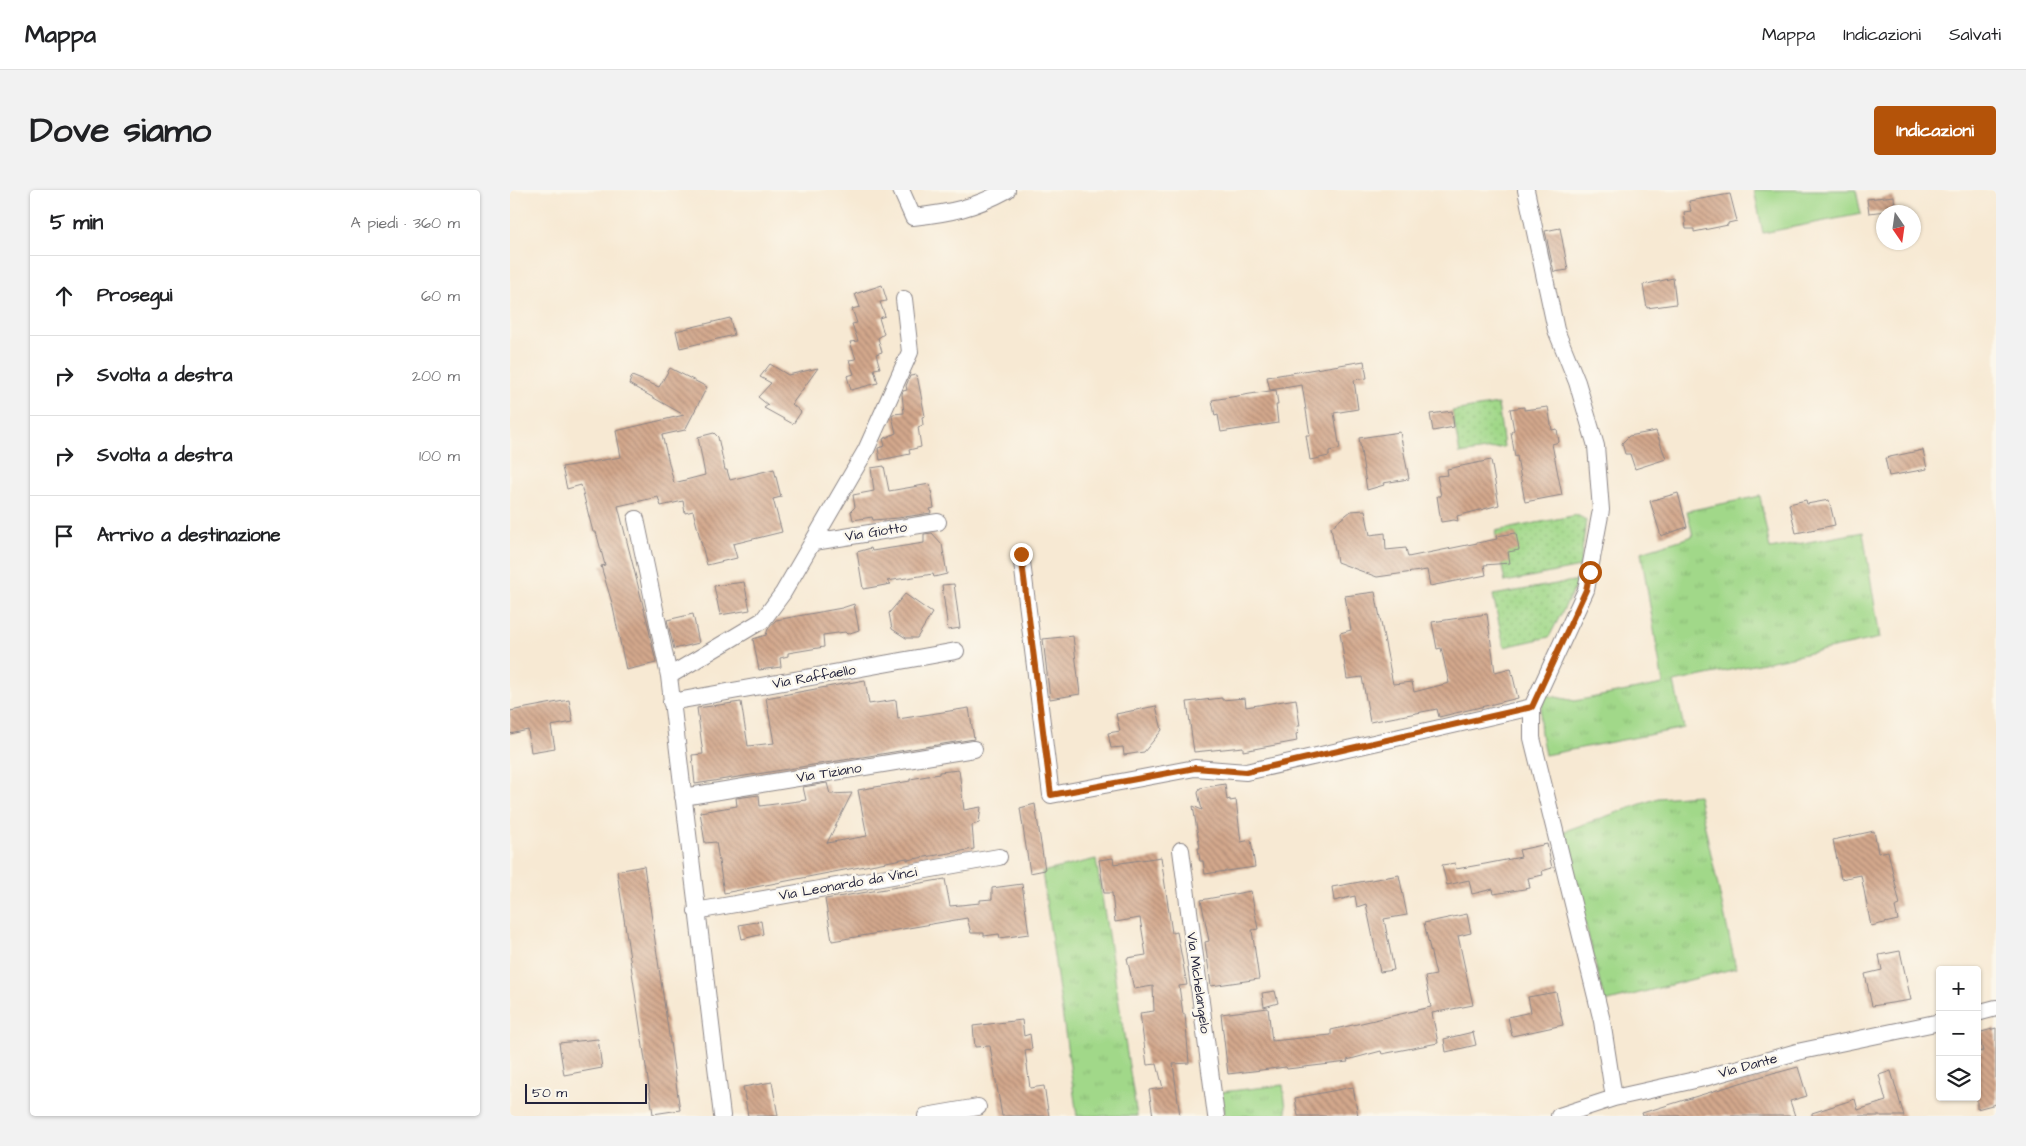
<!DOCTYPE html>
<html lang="it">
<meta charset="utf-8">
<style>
:root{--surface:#fff;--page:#f2f2f2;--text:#202124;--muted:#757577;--line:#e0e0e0;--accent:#b45309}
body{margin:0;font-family:"Architects Daughter",sans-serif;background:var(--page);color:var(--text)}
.controls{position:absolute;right:15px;bottom:15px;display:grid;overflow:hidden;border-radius:5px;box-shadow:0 1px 4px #0004}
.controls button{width:45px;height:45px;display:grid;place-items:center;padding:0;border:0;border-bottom:1px solid var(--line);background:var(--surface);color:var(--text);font:25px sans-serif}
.compass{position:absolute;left:1366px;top:15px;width:45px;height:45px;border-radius:50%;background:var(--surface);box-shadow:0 1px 4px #0004;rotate:167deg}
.scale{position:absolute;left:15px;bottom:12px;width:122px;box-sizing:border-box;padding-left:5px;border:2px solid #22223b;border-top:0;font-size:14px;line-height:18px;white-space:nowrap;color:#22223b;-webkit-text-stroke:4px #fbf7ec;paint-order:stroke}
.stop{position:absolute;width:15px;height:15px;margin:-11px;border:4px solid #b45309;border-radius:50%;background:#fff}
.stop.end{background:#b45309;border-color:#fff;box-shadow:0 1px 5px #0008}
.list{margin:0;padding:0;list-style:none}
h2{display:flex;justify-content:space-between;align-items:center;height:65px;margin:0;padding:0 20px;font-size:21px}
h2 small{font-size:16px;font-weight:400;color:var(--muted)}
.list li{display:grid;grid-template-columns:32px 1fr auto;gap:15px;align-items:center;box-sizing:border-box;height:80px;padding:0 20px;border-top:1px solid var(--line)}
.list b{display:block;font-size:19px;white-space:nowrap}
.list em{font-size:16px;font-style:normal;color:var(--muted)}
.icon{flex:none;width:28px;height:28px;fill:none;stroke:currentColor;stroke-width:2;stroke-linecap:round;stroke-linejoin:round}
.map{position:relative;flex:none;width:1486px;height:926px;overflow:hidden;border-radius:5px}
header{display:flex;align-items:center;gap:30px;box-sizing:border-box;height:70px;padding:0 25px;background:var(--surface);border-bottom:1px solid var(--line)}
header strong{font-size:24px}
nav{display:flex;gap:28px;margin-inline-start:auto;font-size:18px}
.intro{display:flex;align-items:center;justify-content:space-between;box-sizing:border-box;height:120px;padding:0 30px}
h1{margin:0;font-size:35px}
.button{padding:12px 22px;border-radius:5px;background:var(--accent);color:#fff;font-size:18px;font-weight:700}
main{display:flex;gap:30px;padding:0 30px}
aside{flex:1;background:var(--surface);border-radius:5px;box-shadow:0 1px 4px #0004}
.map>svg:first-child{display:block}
</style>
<header>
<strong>Mappa</strong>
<nav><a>Mappa</a><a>Indicazioni</a><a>Salvati</a></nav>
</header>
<div class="intro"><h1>Dove siamo</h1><a class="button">Indicazioni</a></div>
<main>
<aside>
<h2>5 min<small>A piedi · 360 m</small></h2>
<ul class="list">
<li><svg class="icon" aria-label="ahead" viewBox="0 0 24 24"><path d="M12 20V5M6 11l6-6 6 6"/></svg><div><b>Prosegui</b></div><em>60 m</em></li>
<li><svg class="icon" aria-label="right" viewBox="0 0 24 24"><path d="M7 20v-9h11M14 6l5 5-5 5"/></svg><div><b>Svolta a destra</b></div><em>200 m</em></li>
<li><svg class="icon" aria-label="right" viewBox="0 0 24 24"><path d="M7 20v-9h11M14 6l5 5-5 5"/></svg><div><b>Svolta a destra</b></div><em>100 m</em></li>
<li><svg class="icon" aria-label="arrive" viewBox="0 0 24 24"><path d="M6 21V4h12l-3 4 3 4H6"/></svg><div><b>Arrivo a destinazione</b></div></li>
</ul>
</aside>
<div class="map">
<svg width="1486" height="926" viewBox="0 0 1486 926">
<defs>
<pattern id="grass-tufts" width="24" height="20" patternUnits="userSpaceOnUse" patternTransform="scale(1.25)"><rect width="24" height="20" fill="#a1d889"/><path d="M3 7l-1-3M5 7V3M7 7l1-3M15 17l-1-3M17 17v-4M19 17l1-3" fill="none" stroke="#8ab977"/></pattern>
<pattern id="garden-dots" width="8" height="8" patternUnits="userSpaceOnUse" patternTransform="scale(1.25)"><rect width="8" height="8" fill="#a1d889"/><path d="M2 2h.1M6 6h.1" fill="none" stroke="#8ab977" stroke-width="1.8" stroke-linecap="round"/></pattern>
<pattern id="building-back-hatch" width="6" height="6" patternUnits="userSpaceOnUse" patternTransform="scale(1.25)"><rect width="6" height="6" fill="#d3a88c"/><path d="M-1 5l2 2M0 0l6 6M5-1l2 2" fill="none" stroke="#ab8874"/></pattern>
</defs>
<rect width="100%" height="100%" fill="#fbf7ec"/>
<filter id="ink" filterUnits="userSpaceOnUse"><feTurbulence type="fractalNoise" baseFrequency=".02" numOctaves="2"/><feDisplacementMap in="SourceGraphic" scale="10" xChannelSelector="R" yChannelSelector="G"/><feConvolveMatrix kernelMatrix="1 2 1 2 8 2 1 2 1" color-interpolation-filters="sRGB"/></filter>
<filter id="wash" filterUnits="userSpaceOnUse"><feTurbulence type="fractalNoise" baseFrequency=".0096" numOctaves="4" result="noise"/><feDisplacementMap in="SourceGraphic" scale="20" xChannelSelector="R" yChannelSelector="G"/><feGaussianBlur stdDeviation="1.12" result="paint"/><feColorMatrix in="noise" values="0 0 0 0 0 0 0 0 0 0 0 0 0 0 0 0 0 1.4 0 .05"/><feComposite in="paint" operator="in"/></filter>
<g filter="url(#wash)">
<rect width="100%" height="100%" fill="#f7e9d3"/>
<path fill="url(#grass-tufts)" stroke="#627d62" d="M1250 306 1260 359 1353 342 1370 448 1164 492 1174 538 1035 565C1031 544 1026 525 1036 505L1065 511 1153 494 1131 362 1183 346 1177 321Z
M1188 605 1226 778 1095 812 1052 642 1148 608Z
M586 669 627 926H567L532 682Z
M773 895 777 926H715L711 902Z"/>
<path fill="url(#garden-dots)" stroke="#627d62" d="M988 214 994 257 950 264 942 221Z
M1067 325 1076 330 1070 377 995 392 985 341Z
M1069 390 1039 447 994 457 983 405Z"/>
<path fill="#a1d889" stroke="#627d62" d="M1244 0H1346L1351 24 1253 43Z"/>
<g id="blocks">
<path fill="url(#building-back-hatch)" d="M1220 4 1227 31 1218 33V35L1184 42V39H1176L1174 22 1181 21 1179 11Z
M1384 6 1385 20 1359 23 1357 9Z
M1050 38 1058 80 1044 82 1035 41Z
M1163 88 1166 114 1137 118 1133 95Z
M372 95 377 111 370 112 375 126 369 128 374 144 368 148 372 162 366 164 370 178 364 179 368 193 341 200 337 186 344 184 339 170 346 169 340 152 348 151 342 134 347 133 342 119 350 117 345 104Z
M220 128 224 145 170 158 166 141Z
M854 171 857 188 844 190 848 219 824 223 830 259 819 261V266L800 270 796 245H800L792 195 760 200 757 187Z
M260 174 278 185 308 178 282 214 291 222 283 234 254 218 258 215 248 207 261 193 250 187Z
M160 178 197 197 175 240 152 245 164 293 195 285 188 247 204 243 208 247 215 280H217L220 290 264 279 271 307 263 309 272 342 223 354 227 368 197 375 183 321 175 323 173 311 151 316 148 307 108 316 138 435 146 473 116 480 102 413 91 376 95 375 86 342H83L71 295 57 299 52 277 111 267 106 241 174 225 119 194 122 186 149 197Z
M407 185 415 226 412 227 413 235 408 237 411 257 399 260 400 264 370 270 368 258 375 256 373 249 386 243 382 226 383 224 394 223 392 204 393 201 397 200 396 196 400 186Z
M766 200 768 215H766L768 233 711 242 708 225 705 226 702 210Z
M1014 217V220L1038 217 1042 240 1047 239 1049 252 1042 254 1052 305 1015 312 1008 273 1007 266 1005 267 1001 242 1004 240 1000 219Z
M942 221 944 237 923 241 920 224Z
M1146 241 1156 269 1125 279 1120 264H1115L1112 253 1119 246Z
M890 242 899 289 873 293 874 295 857 300 849 248Z
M1413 260 1417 279 1379 286 1375 268Z
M981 270 989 315 947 326 948 331 944 330 931 332 927 306H931L927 286 938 285 937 279Z
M374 276 379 301 420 294 424 318 420 319 421 323 388 328 363 330 362 327 343 330 341 321 345 317 343 305 364 301 361 278Z
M1168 303 1177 337 1151 346 1140 311Z
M1296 310 1297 314 1319 310 1325 335 1286 343 1279 314Z
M855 320 860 345 875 343 876 360 896 358 898 367 987 349 986 346 1006 343 1009 360 998 362 1000 373 974 375 976 385 920 396 917 380 867 387 827 372 821 337 841 321Z
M422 343 432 354 437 384 424 387 423 384 377 391 381 394 353 399 347 362 361 358 362 361 414 353V344Z
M234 392 240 420 210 425 204 396Z
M444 394 450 438 438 440 432 395Z
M865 402 883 494 902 492 904 502 939 493 931 458 927 459 922 432 977 424 985 482 1001 478 1008 508 929 527 927 519 860 532 852 487 837 489 830 443 841 440 835 406Z
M395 404 422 423 407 448H396L382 439 379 423Z
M344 414 349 440 337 444 335 442 313 445 314 457 278 463V466L270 468 271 477 249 480 243 449 256 445 258 439 266 430 332 418Z
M183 424 189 453 164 459 157 430Z
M563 446 570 504 540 509 533 449Z
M355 490 359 514 386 510 388 529 459 518 464 549 185 594 182 565 193 564 187 518 231 512 238 556 264 553 256 508Z
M712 508V510L735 508 736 517 786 509 790 536H787L789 543 786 544 787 551 733 561V557L684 562 677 512Z
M59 510 63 532 41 536 45 558 21 562 18 540 0 544V521Z
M646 516 652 540 634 562 614 565 613 557 601 558 598 543 610 541 606 524Z
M449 580 454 620 471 617 469 633 462 635 464 659 397 670V668L214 703 206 652 195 653 190 622 227 616 226 608 249 605 250 616 296 610 293 597 317 593 320 604 342 603 317 653 357 646 348 600 400 591V589L429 584V582Z
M715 594 717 610 720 609V611L726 610 731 652 741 650 745 677 695 684 693 671H690L688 658H690L683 616 692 620 688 603 690 598Z
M525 614 535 680 520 683 510 618Z
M1364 641 1368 663 1378 661 1390 715 1385 717 1388 730 1361 736 1351 685 1331 689 1323 650Z
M1037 654 1042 678 1032 681 1033 685 1018 688 1020 698 984 704 983 699 962 704 959 690 937 695 932 675 945 673 946 679 975 674 1011 667 1009 660Z
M651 667 662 743 667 742 677 795 669 796 673 824H675L679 873 663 874 670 926H643L639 900 653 898 647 874 637 875 630 823 644 821 643 796 624 799 617 768 636 765 630 728 605 732 602 703H594L589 670 603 668 604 674Z
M134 676 170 920 143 924 107 681Z
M889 685 897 725 874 729 884 780 870 782 856 714 847 717 845 706 824 711 822 697Z
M435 689 440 716 470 713V710L482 709V698L512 694 519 744 490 748 489 744 474 746V743H461L457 728 322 751 315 709Z
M741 701 748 739 742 740 749 789 701 796 695 752 699 751 691 710Z
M957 724 961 743 948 746 963 815 922 823 928 853 872 864 871 861 837 870 838 872 777 879 776 877 718 884 711 824 758 818 762 851 821 845V840L921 817 915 787 926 785 914 733Z
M251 731 253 744 232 749 229 735Z
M1390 761 1401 810 1362 816 1355 784 1372 780 1369 765Z
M765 801 768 813 754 817 752 803Z
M1046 802 1053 835 1002 846 998 827 1021 822 1018 807Z
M512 830 514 846 520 844 522 859 515 860 520 898 534 896 539 926H492L480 856 465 857 463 836Z
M1486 838V914L1467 919V862L1473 861 1468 843Z
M963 842 966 855 936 862 934 849Z
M88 849 92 878 54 885 49 853Z
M1288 877 1297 906 1280 911 1285 926H1133L1132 923 1266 882V883Z
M1381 881 1394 926H1302V923L1345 909 1348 920 1376 911 1369 885Z
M262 892 268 926H238L233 897Z
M843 897 848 926H788L785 908Z"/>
</g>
</g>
<g filter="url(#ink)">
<use href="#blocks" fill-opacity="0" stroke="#8c8687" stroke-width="1"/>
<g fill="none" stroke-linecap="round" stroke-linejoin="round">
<g stroke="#8c8687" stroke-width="18">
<path id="minor" d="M391 0 403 27C440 23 464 18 497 0
M1016 0 1046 140 1067 192 1086 256 1091 320 1076 400 1022 517V548L1092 831 1104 908
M126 329 159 486 212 926
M304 352 428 332
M511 364 541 605 685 578 736 582 1022 517
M159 486 253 430 273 403 356 260 400 162 394 109
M161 512 446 461
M173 607 464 559
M671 660 706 926
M186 721 489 667
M1467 823 1486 818
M416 926 468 917
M1049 926 1104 908 1194 888 1287 862 1430 832"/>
</g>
<use href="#minor" stroke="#fff" stroke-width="16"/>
</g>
</g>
<g fill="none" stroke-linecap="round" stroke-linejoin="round" filter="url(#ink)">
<path stroke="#b45309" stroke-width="6" d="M511 364 541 605 685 578 736 582 1022 517 1076 400 1080 382"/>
</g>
<g text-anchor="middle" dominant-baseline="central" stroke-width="5" stroke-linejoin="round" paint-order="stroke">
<g font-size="14" fill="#22223b" stroke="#fbf7ec">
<text transform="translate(366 342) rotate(-9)">Via Giotto</text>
<text transform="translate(304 487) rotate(-10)">Via Raffaello</text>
<text transform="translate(319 583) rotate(-9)">Via Tiziano</text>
<text transform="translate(338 694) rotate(-10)">Via Leonardo da Vinci</text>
<text transform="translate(688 793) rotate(82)">Via Michelangelo</text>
<text transform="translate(1238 876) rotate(-15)">Via Dante</text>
</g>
</g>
</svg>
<div class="controls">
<button>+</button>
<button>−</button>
<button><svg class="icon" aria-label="layers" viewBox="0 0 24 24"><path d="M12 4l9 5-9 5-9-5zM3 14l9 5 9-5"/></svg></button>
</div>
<svg class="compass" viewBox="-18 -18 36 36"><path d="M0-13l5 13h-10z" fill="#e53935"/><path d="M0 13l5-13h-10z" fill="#757577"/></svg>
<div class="scale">50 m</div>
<div class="stop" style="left:1080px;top:382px"></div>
<div class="stop end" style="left:511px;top:364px"></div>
</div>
</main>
